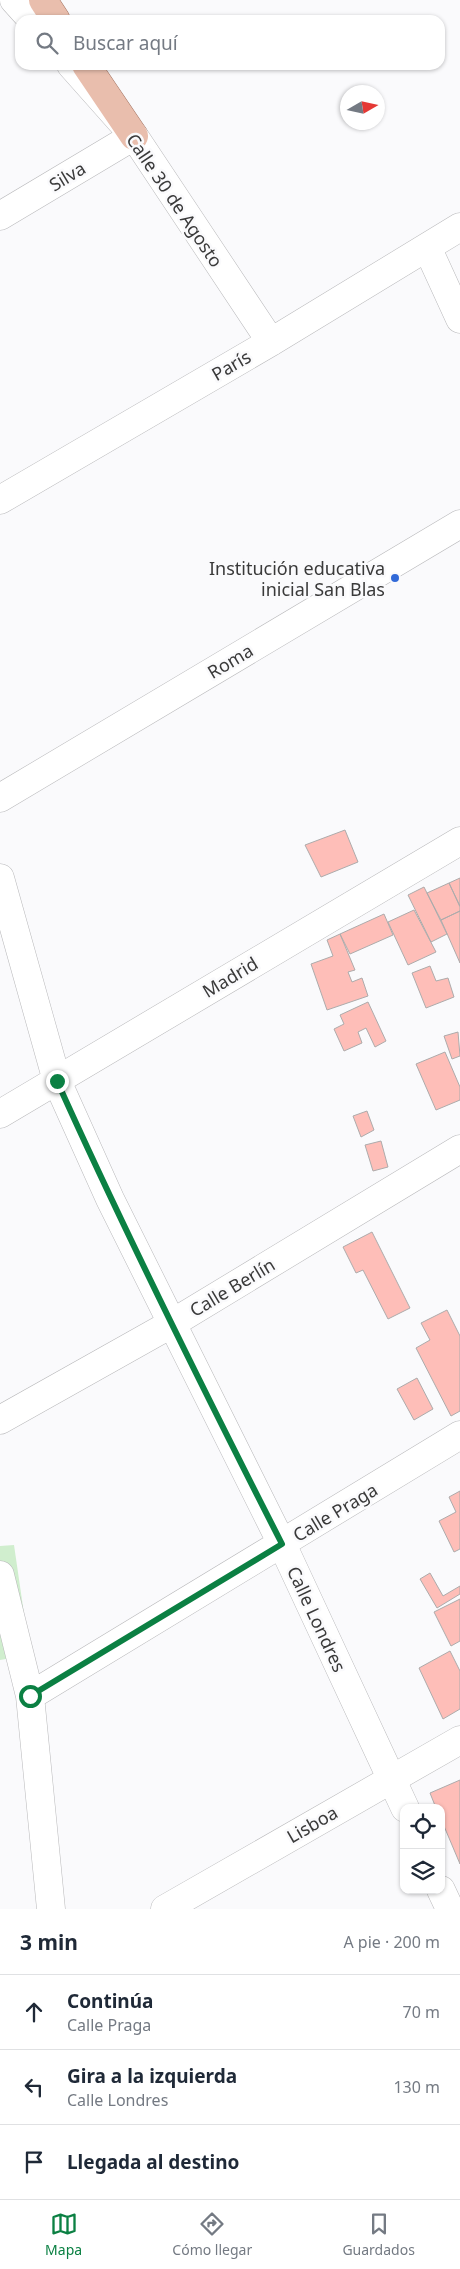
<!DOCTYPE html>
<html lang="es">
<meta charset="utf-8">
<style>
:root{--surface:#fff;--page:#f2f2f3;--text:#1f2937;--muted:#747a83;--line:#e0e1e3;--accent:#0b8043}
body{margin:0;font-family:"Noto Sans",sans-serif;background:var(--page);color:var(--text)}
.controls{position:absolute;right:15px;bottom:15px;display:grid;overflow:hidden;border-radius:10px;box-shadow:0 1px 4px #0004}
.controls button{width:45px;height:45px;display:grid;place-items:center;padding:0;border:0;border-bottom:1px solid var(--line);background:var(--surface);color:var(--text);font:25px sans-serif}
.compass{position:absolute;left:340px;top:85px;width:45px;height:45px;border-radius:50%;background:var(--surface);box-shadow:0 1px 4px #0004;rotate:81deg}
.stop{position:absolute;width:15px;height:15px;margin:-11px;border:4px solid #0b8043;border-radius:50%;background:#fff}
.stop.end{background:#0b8043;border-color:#fff;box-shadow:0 1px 5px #0008}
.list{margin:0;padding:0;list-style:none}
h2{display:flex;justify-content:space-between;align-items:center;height:65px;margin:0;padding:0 20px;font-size:21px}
h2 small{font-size:16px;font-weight:400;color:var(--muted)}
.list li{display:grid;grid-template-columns:32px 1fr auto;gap:15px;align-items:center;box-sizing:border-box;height:75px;padding:0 20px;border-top:1px solid var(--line)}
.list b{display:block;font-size:19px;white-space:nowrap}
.list p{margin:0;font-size:16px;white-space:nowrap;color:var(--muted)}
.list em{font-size:16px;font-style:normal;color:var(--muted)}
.icon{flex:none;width:28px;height:28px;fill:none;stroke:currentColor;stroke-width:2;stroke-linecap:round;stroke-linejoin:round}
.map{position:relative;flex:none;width:460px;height:1909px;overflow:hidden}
.search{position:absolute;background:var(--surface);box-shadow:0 1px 4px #0004;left:15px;right:15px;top:15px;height:55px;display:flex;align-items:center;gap:12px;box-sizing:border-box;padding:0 18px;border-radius:15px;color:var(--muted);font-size:19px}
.sheet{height:290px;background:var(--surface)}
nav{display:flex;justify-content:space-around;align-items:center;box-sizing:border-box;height:70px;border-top:1px solid var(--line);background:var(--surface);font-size:14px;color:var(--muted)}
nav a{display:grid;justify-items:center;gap:2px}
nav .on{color:var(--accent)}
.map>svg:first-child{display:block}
</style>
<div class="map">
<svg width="460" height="1909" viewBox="0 0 460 1909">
<rect width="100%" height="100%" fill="#fafafc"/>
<path fill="#d0eece" d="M14 1545 30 1655 0 1660V1546Z"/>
<path fill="#febeb8" stroke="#adabab" d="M345 830 358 862 321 877 305 845Z
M460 878V906L449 883Z
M449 883 460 907V911L441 920 427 893Z
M424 887 447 934 431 942 408 895Z
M414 910 436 952 408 965 388 922Z
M460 911V963L441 920Z
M384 914 393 935 350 954 340 934Z
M340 934 355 970 348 972 352 982 362 978 368 996 327 1010 311 964 333 956 327 940Z
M430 966 436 981 448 978 454 997 426 1008 412 973Z
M368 1002 386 1041 375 1047 366 1028 358 1032 362 1043 344 1051 334 1029 344 1024 340 1015Z
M458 1032 460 1056 452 1059 444 1036Z
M445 1052 460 1087V1100L436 1110 416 1064Z
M367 1111 374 1130 361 1137 353 1116Z
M381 1141 388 1167 373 1171 365 1145Z
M372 1232 410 1308 388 1319 363 1270 356 1273 343 1247Z
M447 1310 460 1336V1411L451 1416 416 1348 430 1340 421 1323Z
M417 1378 433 1409 414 1420 397 1389Z
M460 1491V1549L454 1552 439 1521 456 1512 449 1497Z
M430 1573 443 1596 460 1586V1594L437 1608 420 1579Z
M460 1599V1641L451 1646 434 1612Z
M450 1651 460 1671V1709L443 1719 419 1668Z
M460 1780V1864L441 1819V1808H436L430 1793Z"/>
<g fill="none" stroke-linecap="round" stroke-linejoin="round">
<g stroke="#b9b9bb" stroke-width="29">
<path id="street" d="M14 0 32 20
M71 65 134 136 271 342
M0 216 134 136
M427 247 460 319
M0 500 271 342 460 227
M0 798 460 524
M0 878 57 1081 110 1199 282 1544 405 1808
M0 1114 460 841
M0 1420 171 1324 460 1149
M0 1575 30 1696 51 1909
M30 1696 460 1435
M441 1890 450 1909
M165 1909 460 1740"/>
</g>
<g stroke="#a27361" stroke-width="29">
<path id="primary" d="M43 0 56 20
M86 65 134 136"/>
</g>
<use href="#street" stroke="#fff" stroke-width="28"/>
<use href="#primary" stroke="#e9bead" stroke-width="28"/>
</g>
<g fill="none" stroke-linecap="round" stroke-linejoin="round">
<path stroke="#0b8043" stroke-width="6" d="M30 1696 282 1544C204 1391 127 1237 57 1081"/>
</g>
<circle fill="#326ad8" stroke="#fafafc" stroke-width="2" cx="395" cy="578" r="5"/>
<g text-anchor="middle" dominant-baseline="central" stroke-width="5" stroke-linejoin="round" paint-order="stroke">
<g font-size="18" fill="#3a3a3a" stroke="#fafafc">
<text transform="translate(67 176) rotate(-31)">Silva</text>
<text transform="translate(175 200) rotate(56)">Calle 30 de Agosto</text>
<text transform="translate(231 365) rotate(-30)">París</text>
<text transform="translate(230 661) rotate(-31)">Roma</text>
<text transform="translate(230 977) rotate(-31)">Madrid</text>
<text transform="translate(232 1287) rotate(-31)">Calle Berlín</text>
<text transform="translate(335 1512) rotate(-31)">Calle Praga</text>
<text transform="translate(317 1619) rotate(65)">Calle Londres</text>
<text transform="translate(312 1824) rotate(-30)">Lisboa</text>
</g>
<g font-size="18" fill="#3a3a3a" stroke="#fafafc" text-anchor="end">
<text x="385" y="568">Institución educativa<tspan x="385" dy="21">inicial San Blas</tspan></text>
</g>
</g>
</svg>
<div class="controls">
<button><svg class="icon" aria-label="locate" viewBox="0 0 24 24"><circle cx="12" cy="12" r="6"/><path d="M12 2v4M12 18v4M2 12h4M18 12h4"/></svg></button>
<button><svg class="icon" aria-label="layers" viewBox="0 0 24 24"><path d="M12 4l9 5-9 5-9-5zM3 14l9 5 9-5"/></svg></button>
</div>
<svg class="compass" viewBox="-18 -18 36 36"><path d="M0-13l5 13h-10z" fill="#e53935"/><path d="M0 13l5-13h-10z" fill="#747a83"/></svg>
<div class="stop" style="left:30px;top:1696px"></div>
<div class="stop end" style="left:57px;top:1081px"></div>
<div class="search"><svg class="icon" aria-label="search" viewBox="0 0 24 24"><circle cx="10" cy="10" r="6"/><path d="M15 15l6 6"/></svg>Buscar aquí</div>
</div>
<section class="sheet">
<h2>3 min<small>A pie · 200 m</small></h2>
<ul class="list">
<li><svg class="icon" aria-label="ahead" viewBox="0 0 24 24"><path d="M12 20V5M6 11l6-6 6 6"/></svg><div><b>Continúa</b><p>Calle Praga</p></div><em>70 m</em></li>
<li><svg class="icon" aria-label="left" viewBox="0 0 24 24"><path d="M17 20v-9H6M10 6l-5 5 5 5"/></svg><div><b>Gira a la izquierda</b><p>Calle Londres</p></div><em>130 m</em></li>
<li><svg class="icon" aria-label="arrive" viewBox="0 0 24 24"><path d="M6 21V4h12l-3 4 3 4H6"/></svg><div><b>Llegada al destino</b></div></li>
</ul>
</section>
<nav>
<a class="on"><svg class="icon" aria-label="map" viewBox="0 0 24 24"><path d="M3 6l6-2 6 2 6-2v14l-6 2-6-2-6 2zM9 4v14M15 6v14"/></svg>Mapa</a>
<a><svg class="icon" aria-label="directions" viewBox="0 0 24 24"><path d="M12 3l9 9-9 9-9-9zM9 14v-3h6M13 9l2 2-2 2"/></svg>Cómo llegar</a>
<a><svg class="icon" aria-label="saved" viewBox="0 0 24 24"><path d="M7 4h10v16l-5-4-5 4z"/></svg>Guardados</a>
</nav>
